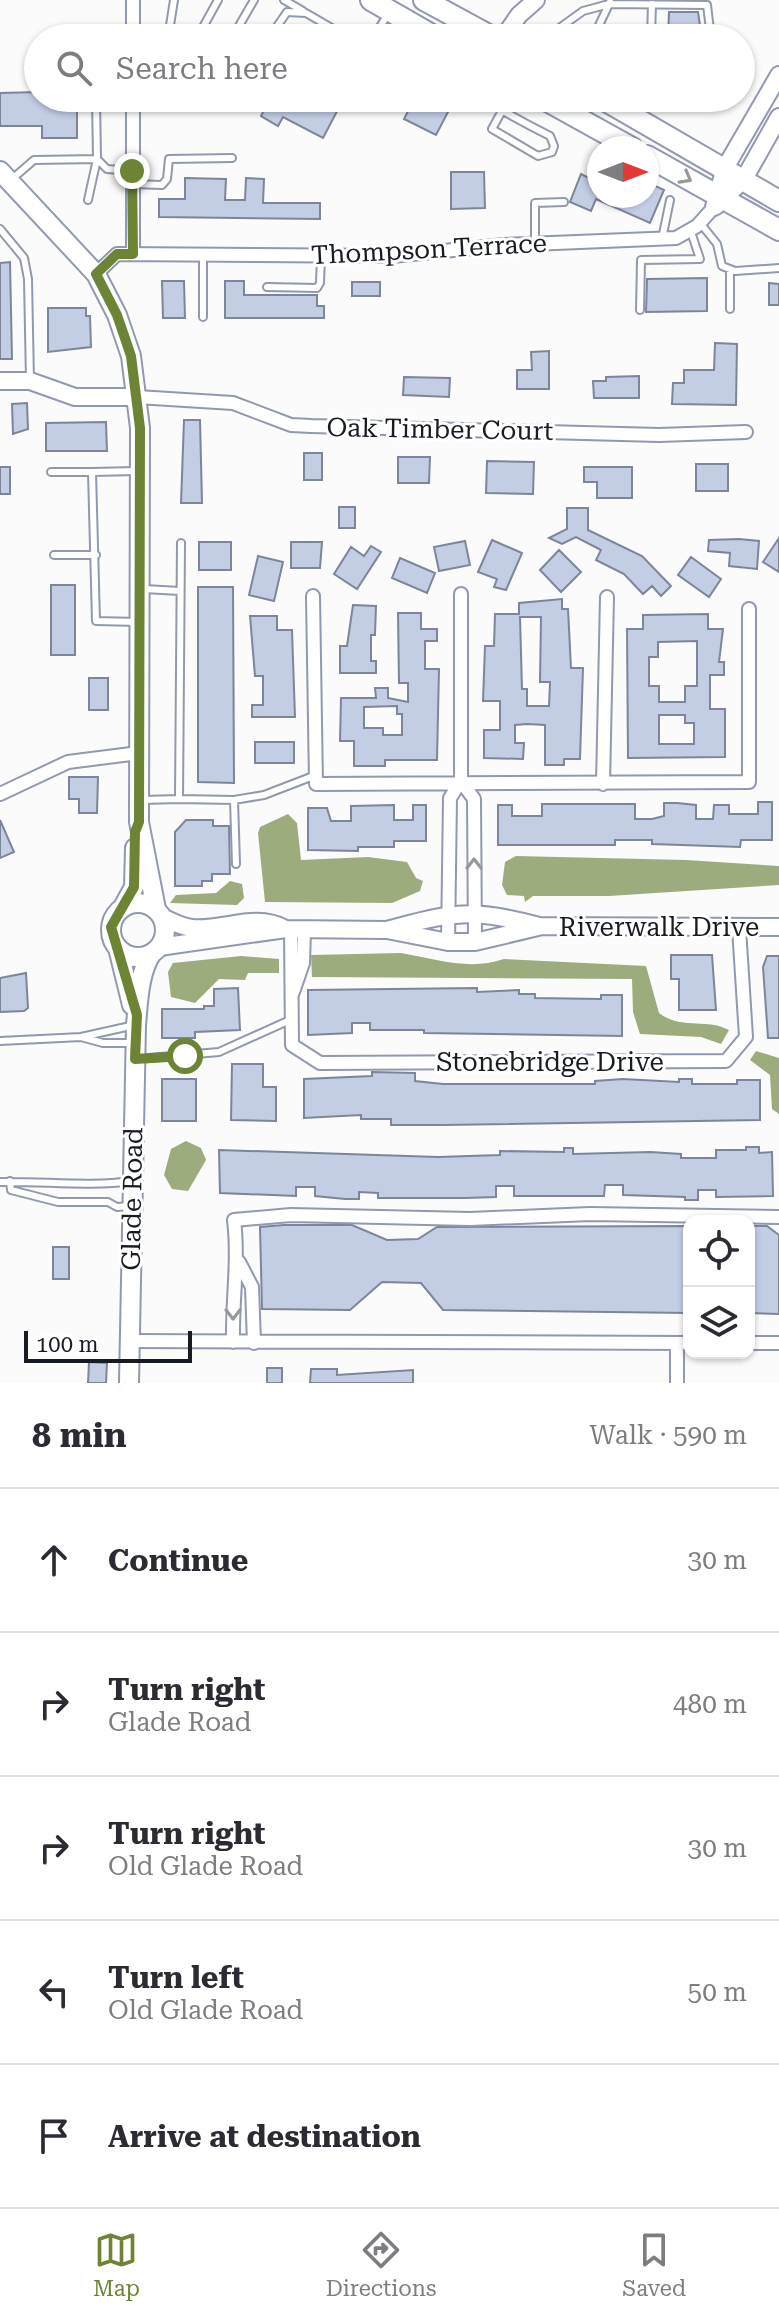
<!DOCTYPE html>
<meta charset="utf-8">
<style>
:root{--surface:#fff;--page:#f7f7f7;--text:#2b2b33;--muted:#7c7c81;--line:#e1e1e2;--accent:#6d8435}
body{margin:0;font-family:"Roboto Serif",serif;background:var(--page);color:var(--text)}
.controls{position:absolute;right:24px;bottom:24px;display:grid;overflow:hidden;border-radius:16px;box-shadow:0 2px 6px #0004}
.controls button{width:72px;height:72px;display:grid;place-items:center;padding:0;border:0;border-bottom:2px solid var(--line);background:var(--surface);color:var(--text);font:40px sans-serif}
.compass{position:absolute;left:587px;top:136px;width:72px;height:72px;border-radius:50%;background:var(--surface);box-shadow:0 2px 6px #0004;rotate:90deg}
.scale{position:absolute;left:24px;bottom:20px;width:168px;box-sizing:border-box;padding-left:8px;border:4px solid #171b23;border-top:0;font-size:22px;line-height:28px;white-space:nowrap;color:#171b23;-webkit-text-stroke:6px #fff;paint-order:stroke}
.stop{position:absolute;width:24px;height:24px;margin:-18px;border:6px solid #6d8435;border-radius:50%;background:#fff}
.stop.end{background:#6d8435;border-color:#fff;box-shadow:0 2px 8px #0008}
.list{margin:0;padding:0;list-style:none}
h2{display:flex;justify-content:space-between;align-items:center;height:104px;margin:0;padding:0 32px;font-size:34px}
h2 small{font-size:26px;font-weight:400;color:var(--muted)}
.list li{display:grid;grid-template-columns:52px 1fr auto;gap:24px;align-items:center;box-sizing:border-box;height:144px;padding:0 32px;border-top:2px solid var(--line)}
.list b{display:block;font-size:30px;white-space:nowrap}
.list p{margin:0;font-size:26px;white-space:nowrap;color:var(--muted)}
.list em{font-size:26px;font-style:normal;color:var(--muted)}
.icon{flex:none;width:44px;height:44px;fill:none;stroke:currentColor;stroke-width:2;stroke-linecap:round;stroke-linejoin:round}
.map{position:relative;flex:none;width:779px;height:1383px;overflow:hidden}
.search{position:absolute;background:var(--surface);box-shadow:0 2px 6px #0004;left:24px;right:24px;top:24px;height:88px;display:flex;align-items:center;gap:20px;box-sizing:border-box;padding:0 28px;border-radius:44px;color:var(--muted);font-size:30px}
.sheet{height:824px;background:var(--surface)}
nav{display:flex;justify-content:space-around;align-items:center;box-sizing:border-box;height:112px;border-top:2px solid var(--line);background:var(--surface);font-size:22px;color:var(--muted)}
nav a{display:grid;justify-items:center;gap:4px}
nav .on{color:var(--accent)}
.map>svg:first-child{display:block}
</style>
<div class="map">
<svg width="779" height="1383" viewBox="0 0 779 1383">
<rect width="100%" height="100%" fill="#fbfbfb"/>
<path fill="#9cac7c" d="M288 814 297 823 301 860 368 857 407 862 416 878 423 881 420 891 392 903 265 902 258 833 260 827Z
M516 856 686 860 779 866V885L609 896H533L525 902 524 896 507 895 502 885 505 862Z
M230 881 242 884 244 898 237 905 170 903 176 895 216 893Z
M401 953C436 959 469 971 504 959L646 966 659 1013C681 1030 707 1018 729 1030L721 1044 701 1037 640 1034 633 1012 632 979 312 977 311 955Z
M241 956 279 959V973H248L245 980 219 979 195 1003 171 997 168 972 173 963Z
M756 1051 779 1058V1114L772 1109 770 1075 750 1060Z
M186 1141 201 1148 206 1160 188 1191 172 1189 164 1175 171 1149Z"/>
<path fill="#c3cde4" stroke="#7c859a" stroke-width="2" fill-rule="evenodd" d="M669 12H698L702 38H668Z
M38 92V98H77V138H42V126H0V93Z
M250 98H344L323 138 283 117 278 126 261 116 266 106Z
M392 98H432L430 103 448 112 436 135 404 119 410 107Z
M451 172H484L485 208 451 209Z
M581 174 599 183V196H647V182L664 190 650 223 596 199 591 211 570 202Z
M185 178 226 179 225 200H245L246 178 264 179 263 203H320V219L159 217V199H185Z
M10 262 12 359H0V263Z
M707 278V311L646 312 647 279Z
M162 281H184L185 318H163Z
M225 281H244V295H317V306H324V318H225Z
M352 282H380V296H352Z
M769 283 779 284V305H769Z
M48 308H86V316H90L91 347 48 352Z
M715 343 737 344 736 405 672 404 673 383H684V370H714Z
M549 351V389H517V370H532L531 352Z
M639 376V398H594L593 381H606V377Z
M404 377 450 378 449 397 403 395Z
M27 403 28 429 13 434 12 404Z
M184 420H200L202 503H181Z
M106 422 107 451H46V423Z
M304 453H322V480H304Z
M398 457H430L429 483H398Z
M487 461 534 462 533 494 486 493Z
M696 464H728V491H696Z
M0 467H10V494H0Z
M584 467H632V498H597V482H584Z
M339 507H355V528H339Z
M567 508H588V530L642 556 671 586 661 596 652 586 643 594 624 574 596 560 601 550 576 537 562 544 549 538 567 529Z
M779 538V572L763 562Z
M739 539 759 541 757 569 729 566 730 553 708 551 709 540Z
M492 540 522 553 506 590 494 587 497 579 478 572Z
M465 541 470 565 439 571 434 547Z
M199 542H231V570H199Z
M291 542H322L320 568H291Z
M371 546 381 552 357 589 334 574 351 547 364 556Z
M559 550 581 572 561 592 540 570Z
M258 556 283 562 274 601 249 595Z
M691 557 721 579 709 597 678 575Z
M400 558 435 573 427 593 392 578Z
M51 585H75V655H51Z
M198 587H233L234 783 198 782Z
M562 599V609H568L571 668H583L580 759H564V765H545V725L527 724 515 725V743H524L523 759 484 758V730H500V701H483L485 646H494L495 614H519V603ZM520 617H541L540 682H550L549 706H527V689H522Z
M353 605 376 606 375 635H371V661H376V673H340V646H347Z
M398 613H421V629H437V641H425V669H439L437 760H385V766H354V741H340L341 698H376L375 688H388V698L408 702V683H399ZM397 706V714H402V735H383V728H364V707Z
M708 614V629H723L719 662H724V675H710V709H725V757L628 758 627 629H643V615ZM697 641V686H685V702H659V686H649V657H658V642ZM659 715H685V723H694V744H659Z
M250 616H277V630H292L295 717H252V705H263V676H255Z
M89 678H108V710H89Z
M255 742H294V763H255Z
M69 777H98L97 813H79V799H69Z
M758 802H772V840H741L740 847 652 844V840H615V845H498V805H512V816H542V804H635V819H652L664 816V803H677L696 805V819H713L714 805H729V814H758Z
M394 805V820H413V805H426V841H394V847H358V851L308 850V808H327L331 821H351V806Z
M0 820 14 852 0 858Z
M186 820H213V826H229L230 874H212V881H202V886H175V832Z
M671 955H712L716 1010H679V979H671Z
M767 956H779V1038H768L763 967Z
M26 973 28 1008 24 1011 0 1012V978Z
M238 988 240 1030 195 1032V1038H162V1009H204V1006H214V989Z
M477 988V992L519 990V994H535V998L601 999V995H622V1036L424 1033V1030H370V1023H352V1033L308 1035V990Z
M232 1064H263V1087H276V1121L231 1120Z
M372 1072 415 1073V1081L443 1084H595V1081L623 1079 679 1082V1079H692V1084H737V1080H760V1120L443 1125H391V1119H361V1115L304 1118V1079L372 1076Z
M162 1079H196V1121H162Z
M746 1147H759V1153L772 1152 773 1196 716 1197V1190H698V1200H685V1197L623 1195V1185H605L604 1196H514V1186H496V1197L465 1198H378V1193L359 1192V1199H345L315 1196V1187H296V1196L220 1193 219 1150 438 1157 500 1155V1151L564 1152V1148H573V1154L650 1152 681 1154V1158H716V1150H746Z
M284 1225H352L387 1240 418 1239 437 1227 689 1226V1313L443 1310 421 1283 382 1282 350 1310 262 1309 260 1227Z
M749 1226H767L779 1235V1314L749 1313Z
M53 1247H69V1279H53Z
M89 1362 107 1363 106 1383H88Z
M267 1368H282V1383H267Z
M311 1369H337V1375L413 1370V1383H310Z"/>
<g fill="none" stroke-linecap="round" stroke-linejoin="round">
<g stroke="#9099af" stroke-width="10">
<path id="service" d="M284 0 303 11
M595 33 610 38
M168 38 174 0
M197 38 218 0
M232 38 254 0
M269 38 287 12 306 13 349 38
M373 38 388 14
M571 38 558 29 583 11 609 4 707 5 711 38
M593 38 610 2
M644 38H651L652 4
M481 98C504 112 526 124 550 136L554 146 552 152 538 156 492 129 509 98
M443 103 447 98
M12 179 34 160 97 159 107 169 132 171
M133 184 162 185 167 179 169 159 232 158
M88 200 97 159 96 98
M701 224 717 244 722 266 735 271 779 268
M0 229 24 258 28 279 30 381
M662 239 670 200
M535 243V203L564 202
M203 255V317
M730 270V309
M267 287 317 288 320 283 321 256
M640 310 641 260 700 259 691 232
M136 471 92 472 96 621 139 622
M51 472H92
M54 555H96
M144 589 180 591
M179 799 234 800 236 864
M142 800 179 799 181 543
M234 800 264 795 316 775
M81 1037 103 1043H133
M0 1041 81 1037 135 1025
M137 1059 219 1052 290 1020
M10 1181 11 1190 58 1202H108L117 1207 131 1206
M0 1182C44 1181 90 1187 131 1181"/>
</g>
<g stroke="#9099af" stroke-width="16">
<path id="minor" d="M133 0V38
M133 254V98
M96 274 117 254 392 256 505 245 676 238 697 226 714 207
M137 397 233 403 291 425 311 426 659 435 746 432
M313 596 316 784 749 782V609
M461 781 474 799 475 942
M603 784 607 597
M0 794 68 762 139 753
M291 929 292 1045 320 1063 726 1061 746 1037 739 928
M448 942 450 798 461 781V594
M293 992 303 963 304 930
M239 1262 252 1287 254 1343
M129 1341 689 1343
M233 1342C232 1301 239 1261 234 1220L291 1215 470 1219 590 1214 779 1217
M749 1343H779
M677 1383V1343"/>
</g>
<g stroke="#9099af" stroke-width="20">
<path id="tertiary" d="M503 38 519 15 536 0
M716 206 744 179 779 117
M714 207 725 168 779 75
M0 381H30L75 397H137
M162 917C171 921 181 927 192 928 224 931 254 912 286 929
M387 930C451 912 474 908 539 926L779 927
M159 947 286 929 387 930 448 942H475L538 927"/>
</g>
<g stroke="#9099af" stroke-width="22">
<path id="secondary" d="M0 171 96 274 117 315 131 356 140 428 139 822 156 909
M111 930a27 27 0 1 1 54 0a27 27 0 1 1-54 0Z
M123 907 134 887 135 848
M118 948 132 1005
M129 1383 136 1025C138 1003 139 971 152 953"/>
</g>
<g stroke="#9099af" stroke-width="24">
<path id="primary" d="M371 0 437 38
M424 0 494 38
M542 98 632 148
M601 98 779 201
M647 156 779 230"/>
</g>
<use href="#service" stroke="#fff" stroke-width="6"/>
<use href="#minor" stroke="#fff" stroke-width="12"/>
<use href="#tertiary" stroke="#fff" stroke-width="16"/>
<use href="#secondary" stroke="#fff" stroke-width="18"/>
<use href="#primary" stroke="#fff" stroke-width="20"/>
</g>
<defs><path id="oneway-chevron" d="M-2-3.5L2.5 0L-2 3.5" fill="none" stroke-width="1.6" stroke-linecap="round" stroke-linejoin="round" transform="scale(2)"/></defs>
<g stroke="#97989c">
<use href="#oneway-chevron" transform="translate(686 178) rotate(29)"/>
<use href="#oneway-chevron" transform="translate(474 864) rotate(-90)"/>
<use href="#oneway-chevron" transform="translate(233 1314) rotate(90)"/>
</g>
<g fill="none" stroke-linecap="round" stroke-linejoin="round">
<path stroke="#6d8435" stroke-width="10" d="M132 171 133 254H117L96 274 117 315 131 356 140 428 139 822 135 832 134 887 111 927 137 1015 135 1059 185 1056"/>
</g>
<g text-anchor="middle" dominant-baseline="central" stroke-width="6" stroke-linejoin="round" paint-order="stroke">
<g font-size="26" fill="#171b23" stroke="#fff">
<text transform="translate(429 249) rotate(-3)">Thompson Terrace</text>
<text transform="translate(440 429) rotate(1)">Oak Timber Court</text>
<text x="659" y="927">Riverwalk Drive</text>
<text x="550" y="1062">Stonebridge Drive</text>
<text transform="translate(132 1199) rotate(-89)">Glade Road</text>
</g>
</g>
</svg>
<div class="controls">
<button><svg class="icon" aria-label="locate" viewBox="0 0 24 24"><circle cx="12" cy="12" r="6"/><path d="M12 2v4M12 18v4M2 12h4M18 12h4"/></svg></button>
<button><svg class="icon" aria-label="layers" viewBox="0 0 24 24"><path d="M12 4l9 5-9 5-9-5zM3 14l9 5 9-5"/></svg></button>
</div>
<svg class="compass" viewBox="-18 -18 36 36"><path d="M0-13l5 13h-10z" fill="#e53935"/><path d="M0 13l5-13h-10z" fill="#7c7c81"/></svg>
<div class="scale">100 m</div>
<div class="stop" style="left:185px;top:1056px"></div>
<div class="stop end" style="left:132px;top:171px"></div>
<div class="search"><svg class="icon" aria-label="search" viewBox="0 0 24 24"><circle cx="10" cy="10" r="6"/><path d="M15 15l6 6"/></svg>Search here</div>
</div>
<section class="sheet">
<h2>8 min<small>Walk · 590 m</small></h2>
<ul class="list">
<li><svg class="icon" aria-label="ahead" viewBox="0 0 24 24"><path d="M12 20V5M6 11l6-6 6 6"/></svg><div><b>Continue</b></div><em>30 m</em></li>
<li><svg class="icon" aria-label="right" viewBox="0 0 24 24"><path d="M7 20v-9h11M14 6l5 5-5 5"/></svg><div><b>Turn right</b><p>Glade Road</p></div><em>480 m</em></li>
<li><svg class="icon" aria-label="right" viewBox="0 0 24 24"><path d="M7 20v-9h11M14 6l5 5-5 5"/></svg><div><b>Turn right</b><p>Old Glade Road</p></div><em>30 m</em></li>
<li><svg class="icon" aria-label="left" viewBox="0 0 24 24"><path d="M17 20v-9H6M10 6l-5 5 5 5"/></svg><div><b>Turn left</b><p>Old Glade Road</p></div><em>50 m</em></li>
<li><svg class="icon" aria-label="arrive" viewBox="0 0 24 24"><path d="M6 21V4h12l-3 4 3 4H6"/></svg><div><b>Arrive at destination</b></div></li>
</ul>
</section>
<nav>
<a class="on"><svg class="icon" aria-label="map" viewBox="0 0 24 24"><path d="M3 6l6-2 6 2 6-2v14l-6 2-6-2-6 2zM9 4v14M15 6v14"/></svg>Map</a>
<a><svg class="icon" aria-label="directions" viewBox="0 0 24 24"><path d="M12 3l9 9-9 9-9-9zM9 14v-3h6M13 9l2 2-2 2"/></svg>Directions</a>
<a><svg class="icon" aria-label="saved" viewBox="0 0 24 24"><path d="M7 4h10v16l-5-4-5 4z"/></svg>Saved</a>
</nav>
